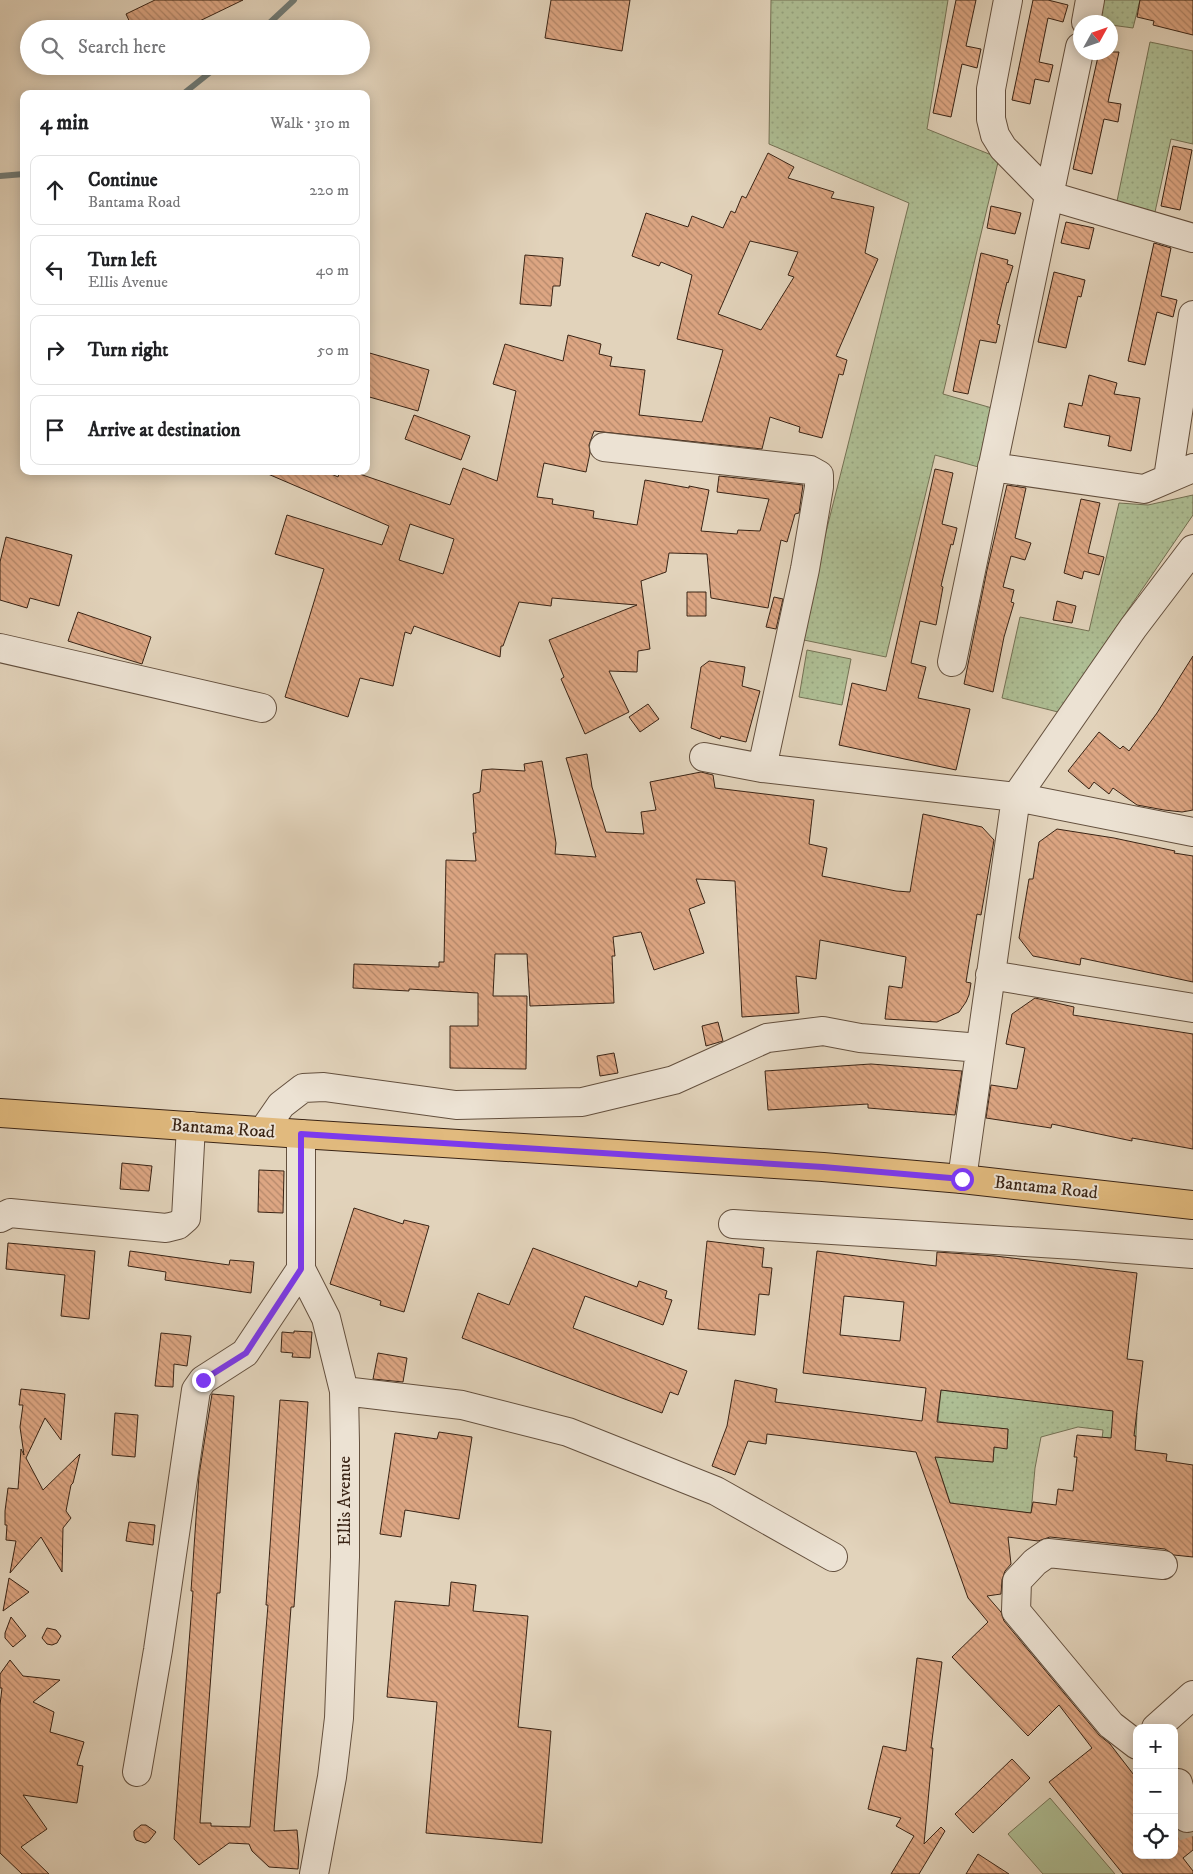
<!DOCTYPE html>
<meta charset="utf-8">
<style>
:root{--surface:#fff;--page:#f6f6f6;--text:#202124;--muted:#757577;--line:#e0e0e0}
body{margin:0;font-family:"IM FELL DW Pica",serif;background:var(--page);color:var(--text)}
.controls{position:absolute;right:15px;bottom:15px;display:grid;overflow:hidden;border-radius:10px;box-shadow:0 2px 12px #0003}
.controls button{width:45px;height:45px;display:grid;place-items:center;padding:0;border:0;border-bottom:1px solid var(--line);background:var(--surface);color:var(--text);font:25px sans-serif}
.compass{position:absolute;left:1073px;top:15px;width:45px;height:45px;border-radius:50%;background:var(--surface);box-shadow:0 2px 12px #0003;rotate:50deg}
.stop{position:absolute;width:15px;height:15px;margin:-11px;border:4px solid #7c3aed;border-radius:50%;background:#fff}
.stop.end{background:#7c3aed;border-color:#fff;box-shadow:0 1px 5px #0008}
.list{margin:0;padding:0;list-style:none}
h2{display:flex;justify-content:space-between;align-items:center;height:65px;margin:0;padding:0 20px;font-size:21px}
h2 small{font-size:16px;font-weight:400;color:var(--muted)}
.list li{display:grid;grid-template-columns:32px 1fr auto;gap:15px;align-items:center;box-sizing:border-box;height:70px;margin:0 10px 10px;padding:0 10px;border:1px solid var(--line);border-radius:10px}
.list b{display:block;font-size:19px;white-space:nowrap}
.list p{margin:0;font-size:16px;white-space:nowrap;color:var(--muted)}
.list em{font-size:16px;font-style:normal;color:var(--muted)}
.icon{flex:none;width:28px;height:28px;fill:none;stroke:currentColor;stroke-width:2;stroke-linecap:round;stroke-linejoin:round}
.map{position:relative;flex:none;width:1193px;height:1874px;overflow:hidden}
.search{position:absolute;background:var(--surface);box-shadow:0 2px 12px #0003;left:20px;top:20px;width:350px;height:55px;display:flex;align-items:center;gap:12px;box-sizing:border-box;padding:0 18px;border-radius:28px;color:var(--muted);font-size:19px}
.panel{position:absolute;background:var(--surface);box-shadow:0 2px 12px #0003;left:20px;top:90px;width:350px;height:385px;border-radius:10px}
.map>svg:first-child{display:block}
</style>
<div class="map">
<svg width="1193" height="1874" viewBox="0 0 1193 1874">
<defs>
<pattern id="grass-dots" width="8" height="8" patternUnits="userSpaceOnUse" patternTransform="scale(1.25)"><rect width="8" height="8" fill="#aebe94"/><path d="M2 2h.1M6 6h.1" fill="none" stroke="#96a37f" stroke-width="1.8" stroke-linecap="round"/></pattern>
<pattern id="building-back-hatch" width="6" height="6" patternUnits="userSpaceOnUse" patternTransform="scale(1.25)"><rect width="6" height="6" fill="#dda683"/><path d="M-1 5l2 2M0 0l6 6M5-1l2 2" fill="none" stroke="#b4876a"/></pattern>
</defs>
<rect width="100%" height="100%" fill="#e2d3bb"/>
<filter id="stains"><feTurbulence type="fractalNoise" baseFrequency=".004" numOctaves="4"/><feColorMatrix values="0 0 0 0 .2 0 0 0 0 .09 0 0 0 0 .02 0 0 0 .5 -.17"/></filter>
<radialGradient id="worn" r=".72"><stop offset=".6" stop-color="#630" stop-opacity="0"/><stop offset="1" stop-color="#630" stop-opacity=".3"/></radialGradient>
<path fill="url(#grass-dots)" stroke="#747154" d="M771 0H948L927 129 999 158 943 394 992 408 982 468 935 455 886 657 799 639 909 203 769 144Z
M1095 0H1140L1133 28 1111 25 1110 22H1098Z
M1150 42 1193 51V144L1171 139 1155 212 1117 201Z
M1193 495V515L1058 712 1002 698 1020 617 1089 631 1119 503 1148 505Z
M807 650 851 659 842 705 799 697Z
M941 1390 1137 1413 1136 1436 1114 1433 1112 1449 1101 1448 1103 1430 1078 1427 1041 1437 1035 1468 1031 1513 967 1506 974 1573 933 1452 945 1458 993 1462 994 1447 1007 1448 1008 1429 947 1423 938 1421Z"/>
<path fill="#aebe94" stroke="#747154" d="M1050 1798 1115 1874H1043L1008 1834Z"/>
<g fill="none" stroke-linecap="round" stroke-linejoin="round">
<path stroke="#727c77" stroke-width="6" d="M263 29 294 0
M183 94 218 66
M0 176 24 174"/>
</g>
<path fill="url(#building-back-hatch)" stroke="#3a2415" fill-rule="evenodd" d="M155 0H243L183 29H133L126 14Z
M551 0H630L622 51 545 38Z
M956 0H976L966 46 981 49 977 68 962 64 951 117 933 113Z
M1033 0H1048L1068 5 1063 22 1048 18 1039 62 1053 65 1049 82 1035 79 1030 104 1012 100Z
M1140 0H1193V35L1153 25 1154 21 1137 17Z
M1099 52H1119L1108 102 1121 104 1118 122 1104 119 1092 174 1073 169Z
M1173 146 1192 150 1180 210 1161 206Z
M768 153 794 167 788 178 834 192 831 198 874 207 865 253 878 259 836 356 847 360 843 375 839 374 822 438 799 432 800 427 770 417 762 449 594 431 589 445 590 453 586 472 544 463 537 497 553 499 552 504 594 511 593 518 637 525 645 480 689 488V486L709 490 701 531 737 534 738 530 760 531 769 499 717 492 719 476 803 485 799 513 795 514 787 542 781 540 768 608 711 598 707 554 669 553 666 572 641 581 650 649 638 651 637 672 609 671 629 712 585 734 561 679 564 677 549 640 637 605 552 598 551 606 519 602 503 646H501L500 657 414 626 411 634 405 632 393 686 360 678 348 717 285 697 324 569 275 554 287 515 382 545 389 526 261 471H325L338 477 340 471H351L450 505 463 468 497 481 516 391 493 384 505 344 563 361 568 335 601 344 599 354 612 357 610 366 645 370 639 415 702 422 723 350 677 339 692 275 661 262 659 266 632 256 646 213 688 227 692 216 723 228 731 211 735 213 742 196 746 198ZM750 241 798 252 788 275 794 277 761 330 718 314ZM410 524 454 539 443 574 399 560Z
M991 206 1021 213 1015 234 987 228Z
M1066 222 1094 228 1089 249 1061 243Z
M1154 243 1171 248 1161 296 1177 300 1173 317 1157 312 1145 365 1128 361Z
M981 253 1008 260 1007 264 1013 266 1008 283 1007 282 997 324 1000 325 996 343 980 340 968 394 953 391Z
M525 255 563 258 560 286H553L551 306 520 304Z
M1054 272 1085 280 1081 297 1078 296 1066 348 1038 342Z
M366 352 429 370 418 411 366 396Z
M1089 375 1117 383 1114 394 1140 398 1131 451 1108 446 1110 436 1064 427 1069 403 1082 406Z
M414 415 470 436 461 460 405 439Z
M935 469 953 473 942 524 957 528 953 545 951 544 941 586 943 587 936 625 920 621 911 663 926 667 918 698 970 709 956 770 839 745 852 683 886 691Z
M1007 485 1026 488 1015 538 1031 543 1025 560 1011 556 1003 587 1014 590 1011 602 1014 603 1004 637 993 692 964 684 987 570Z
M1081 499 1100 503 1088 553 1104 557 1099 575 1084 571 1082 579 1064 573Z
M6 537 72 555 59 606 30 598 27 608 0 600V562Z
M687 592H706V616H687Z
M774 597 783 599 776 629 766 627Z
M1057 601 1076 606 1072 623 1053 620Z
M78 612 151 637 142 664 68 641Z
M1193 656V810L1182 812 1164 810 1137 805 1113 788 1109 794 1094 782 1089 789 1068 771 1099 732 1120 749 1123 746 1129 751 1157 713Z
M709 661 745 667 742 686 760 691 746 742 721 736 720 739 691 728 701 667Z
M648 704 659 719 640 732 629 717Z
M587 754 592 787 606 832 644 834 641 812 656 810 650 782 701 772 713 775 715 788 814 800 809 844 827 848 822 876 896 891 910 892 923 814 982 827 994 840 981 915 977 914 966 982 971 983 969 995 966 1002 959 1012 937 1022 885 1019 889 986 902 988 906 957 820 940 816 979 796 976 799 1013 742 1017 735 881 696 879 705 903 689 909 704 953 654 970 641 932 613 937 615 956H612L614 1003 530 1006 527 954H495L493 996H527L526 1069 450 1068V1026H478V993L409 989V991L353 988 354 964 439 967V962H444L446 860 476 861 473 833H476L473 794 480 792 482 770 492 769 525 771 524 764 542 761 556 843 555 854 596 857 566 758Z
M1057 829 1114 838 1175 851 1174 853 1193 856V982L1081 958 1080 965 1033 956 1019 938 1029 879H1033L1039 842Z
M1035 998 1074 1007 1073 1015 1193 1034V1149L1132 1138V1141L1052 1124 1051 1128 986 1118 991 1085 1017 1089 1025 1048 1006 1044 1012 1014Z
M718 1022 723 1041 706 1046 702 1026Z
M614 1053 618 1073 600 1076 597 1056Z
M871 1064 962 1071 955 1115 868 1108V1104L768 1110 765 1071Z
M122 1163 152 1166 149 1191 120 1189Z
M259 1170 284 1171 283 1213 258 1212Z
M354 1208 403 1224 404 1220 429 1226 404 1312 380 1305 381 1301 330 1284Z
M707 1241 764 1248 762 1267 772 1268 769 1295 759 1294 755 1335 698 1329Z
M8 1243 95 1251 89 1319 61 1316 65 1275 6 1269Z
M533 1248 637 1287 639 1281 667 1291 665 1298 672 1300 663 1325 585 1296 573 1328 687 1371 678 1395 670 1392 662 1413 462 1338 478 1293 509 1305Z
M130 1251 229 1265 230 1260 254 1262 251 1293 165 1280 166 1272 128 1266Z
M817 1251 936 1266 937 1252 995 1256 1137 1273 1127 1359 1143 1361 1134 1436H1136L1135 1450 1167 1454 1166 1461 1193 1465V1557L1174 1555 1165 1549 1050 1537 1038 1541 1008 1537 1011 1564 1005 1571 1002 1580 1001 1594 987 1596 1001 1612 1004 1621 1099 1735 1110 1744 1137 1779V1855H1174V1828L1183 1833 1193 1832V1850L1183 1858 1193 1871V1874H1123L1049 1782 1092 1748 1059 1705 1028 1736 952 1657 988 1622 968 1598 916 1452 767 1434 766 1444 748 1441 735 1475 712 1466 727 1426 735 1380 777 1389 775 1402 922 1421 926 1388 803 1373ZM844 1296 904 1302 900 1341 840 1335ZM941 1390 1113 1411 1111 1438 1077 1435 1074 1457H1077L1073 1491 1058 1489 1056 1505 1033 1502 1031 1513 950 1503 935 1457 993 1462 994 1447 1007 1449 1008 1429 937 1422Z
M294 1331 312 1332 310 1358 292 1357 293 1353 281 1352 282 1332 294 1333Z
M161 1333 191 1336 187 1366 174 1364 173 1387 155 1386Z
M378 1353 407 1358 403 1382 373 1379Z
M21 1389 65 1394 61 1440 45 1418 26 1458 43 1490 80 1454 73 1483 71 1485 66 1511 71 1518 63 1528 62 1572 41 1537 10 1573 16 1541 6 1540 7 1525H5V1511L8 1488 18 1489 21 1449 24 1455 20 1427 23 1405H19Z
M212 1394 234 1396 220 1593H217L200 1823H211V1826L250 1827 268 1605H266L280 1400 308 1402 294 1607H291L274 1831 297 1830 299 1853 298 1869 269 1867 252 1851 249 1844 229 1843 199 1865 174 1839 193 1591H191L199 1475Z
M115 1413 138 1415 135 1457 112 1455Z
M439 1432 472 1437 459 1519 405 1510 401 1537 380 1534 395 1433 437 1439Z
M129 1522 155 1525 153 1545 126 1541Z
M9 1578 29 1592 3 1611Z
M451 1582 476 1585 473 1611 528 1616 518 1727 551 1731 542 1843 426 1833 437 1702 387 1697 395 1601 449 1606Z
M11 1617 26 1636 13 1647 5 1638V1633Z
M47 1628 56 1630 61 1636 57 1643 52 1645 47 1644 42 1638Z
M917 1658 942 1662 931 1748H933L924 1844 941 1827 945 1831 919 1874H891L914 1836 896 1826 901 1818 868 1809 883 1746 906 1751Z
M10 1660 23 1676 60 1680 33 1702 54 1712 50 1732 84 1742 77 1765 83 1766 77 1803 23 1795 47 1829 21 1847 49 1874H22L0 1853V1705L2 1688H0V1674Z
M1012 1759 1030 1778 973 1833 955 1814Z
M141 1825H146L156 1832 149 1841 145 1843 136 1840 134 1836V1831Z
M978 1854 1009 1874H966Z"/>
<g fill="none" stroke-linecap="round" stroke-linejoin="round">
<path stroke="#c0b09a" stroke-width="28" stroke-dasharray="28 14" stroke-linecap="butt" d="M1187 1818 1193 1836"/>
<g stroke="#64503e" stroke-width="30">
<path id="minor" d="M1008 0 991 89V119L995 135 1003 148 1050 196 1193 238
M1086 22 1090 0
M604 447 810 470 819 475V487L805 569 762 768
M992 467 1144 489 1193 468
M1168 478 1193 315
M0 648 262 708
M952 662 1080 47
M704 757 762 768 1016 797 1193 832
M990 975 1193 1008
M263 1131 281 1105 303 1088 324 1087 456 1105 582 1102 674 1080 767 1038 823 1031 860 1038 980 1048
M301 1134V1269L326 1318 344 1391 345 1443V1557L339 1718 332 1777 314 1874
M962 1179 1016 797 1133 628 1193 549
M0 1218 10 1213 166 1228 178 1225 186 1218 191 1126
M733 1224 1075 1245 1193 1254
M344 1391 462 1405 568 1432 716 1491 833 1557
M1156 1728 1193 1695
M1137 1745 1111 1725 1016 1611 1017 1581 1035 1562 1048 1553 1163 1565
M137 1772 158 1650 196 1390 203 1380 245 1353 301 1269
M1178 1783 1187 1818"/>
</g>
<g stroke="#3a2415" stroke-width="30">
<path id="major" d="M0 1113 301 1134 823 1167 962 1179 1193 1205"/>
</g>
<use href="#minor" stroke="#ece2d3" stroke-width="28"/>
<use href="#major" stroke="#e1ba7e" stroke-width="28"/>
</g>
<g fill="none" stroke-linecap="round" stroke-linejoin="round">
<path stroke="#7c3aed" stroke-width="6" d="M203 1380 246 1353 301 1269V1134L823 1167 962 1179"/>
</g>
<g text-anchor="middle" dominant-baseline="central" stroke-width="4" stroke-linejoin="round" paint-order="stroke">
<g font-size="18" fill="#3a2415" stroke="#ece2d3">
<text transform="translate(223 1129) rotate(4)">Bantama Road</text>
<text transform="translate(1046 1188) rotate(6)">Bantama Road</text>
<text transform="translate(345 1501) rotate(-90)">Ellis Avenue</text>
</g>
</g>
<rect width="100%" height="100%" filter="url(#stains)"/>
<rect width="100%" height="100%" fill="url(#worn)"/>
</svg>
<div class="controls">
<button>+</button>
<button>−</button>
<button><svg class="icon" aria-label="locate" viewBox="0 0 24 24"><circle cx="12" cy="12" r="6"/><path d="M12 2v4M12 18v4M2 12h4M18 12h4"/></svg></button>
</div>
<svg class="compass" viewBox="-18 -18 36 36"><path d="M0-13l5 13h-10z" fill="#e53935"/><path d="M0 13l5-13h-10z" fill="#757577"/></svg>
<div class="stop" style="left:962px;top:1179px"></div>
<div class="stop end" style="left:203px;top:1380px"></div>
<div class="search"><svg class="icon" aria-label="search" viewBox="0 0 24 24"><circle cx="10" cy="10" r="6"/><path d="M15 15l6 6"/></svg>Search here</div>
<section class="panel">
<h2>4 min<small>Walk · 310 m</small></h2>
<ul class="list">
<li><svg class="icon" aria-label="ahead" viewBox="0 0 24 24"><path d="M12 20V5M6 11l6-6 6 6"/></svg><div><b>Continue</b><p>Bantama Road</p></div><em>220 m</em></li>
<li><svg class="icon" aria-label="left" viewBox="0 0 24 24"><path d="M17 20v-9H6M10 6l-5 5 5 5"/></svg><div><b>Turn left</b><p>Ellis Avenue</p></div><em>40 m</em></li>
<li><svg class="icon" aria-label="right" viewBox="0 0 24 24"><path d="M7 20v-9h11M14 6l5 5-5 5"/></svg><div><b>Turn right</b></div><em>50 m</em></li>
<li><svg class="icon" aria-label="arrive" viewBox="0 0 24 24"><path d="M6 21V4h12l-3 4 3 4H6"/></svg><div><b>Arrive at destination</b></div></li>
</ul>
</section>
</div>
